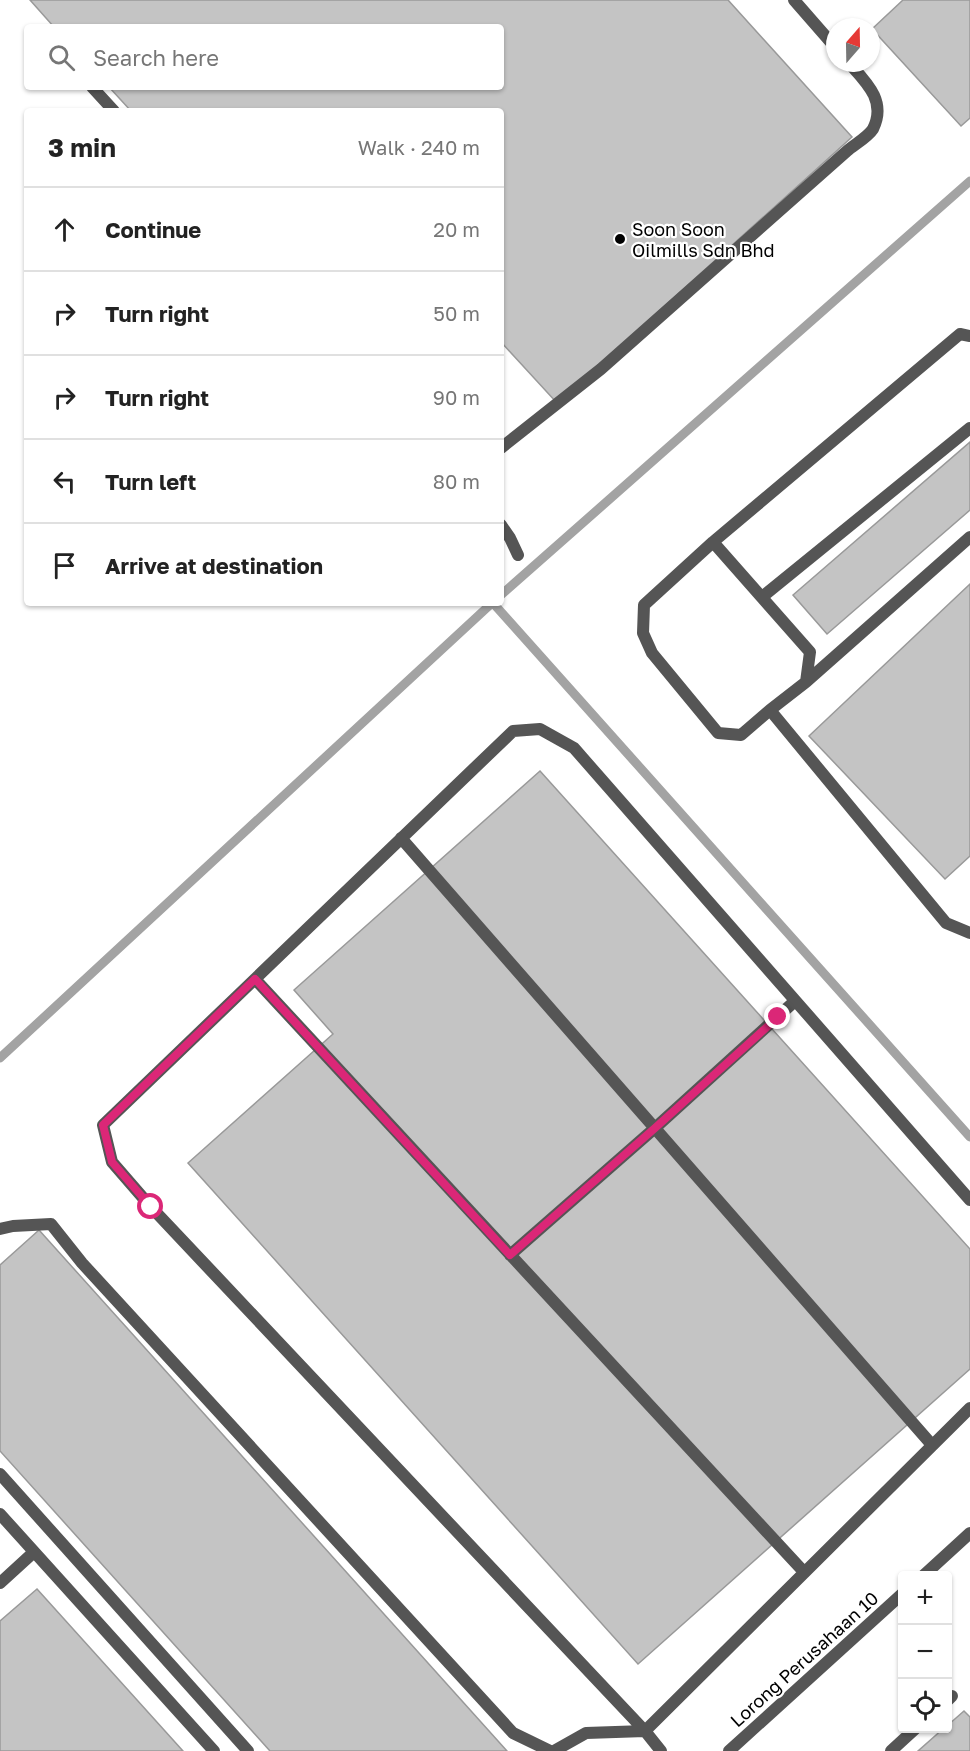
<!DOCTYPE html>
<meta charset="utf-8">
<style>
:root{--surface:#fff;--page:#f6f6f6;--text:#222;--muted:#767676;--line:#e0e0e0}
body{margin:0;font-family:"Golos Text",sans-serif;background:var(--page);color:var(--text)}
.controls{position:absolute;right:18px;bottom:18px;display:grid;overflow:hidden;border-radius:6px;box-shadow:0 2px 4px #0004}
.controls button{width:54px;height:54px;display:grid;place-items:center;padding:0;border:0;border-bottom:2px solid var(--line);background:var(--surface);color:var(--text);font:30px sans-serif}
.compass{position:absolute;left:826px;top:18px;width:54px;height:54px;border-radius:50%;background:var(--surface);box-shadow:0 2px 4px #0004;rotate:20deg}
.stop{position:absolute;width:18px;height:18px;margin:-14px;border:4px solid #db2777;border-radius:50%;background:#fff}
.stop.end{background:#db2777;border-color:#fff;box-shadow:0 2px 6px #0008}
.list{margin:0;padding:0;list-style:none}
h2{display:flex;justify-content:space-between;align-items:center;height:78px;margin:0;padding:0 24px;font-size:26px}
h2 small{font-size:20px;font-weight:400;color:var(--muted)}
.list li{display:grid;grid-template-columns:39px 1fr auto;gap:18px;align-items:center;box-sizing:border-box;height:84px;padding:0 24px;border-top:2px solid var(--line)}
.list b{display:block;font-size:22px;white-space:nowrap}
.list em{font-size:20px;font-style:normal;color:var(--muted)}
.icon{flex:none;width:33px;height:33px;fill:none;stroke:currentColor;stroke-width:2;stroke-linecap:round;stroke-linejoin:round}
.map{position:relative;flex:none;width:970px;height:1751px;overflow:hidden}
.search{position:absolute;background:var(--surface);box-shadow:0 2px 4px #0004;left:24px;top:24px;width:480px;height:66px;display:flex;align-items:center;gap:15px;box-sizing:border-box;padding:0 21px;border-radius:6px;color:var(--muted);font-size:22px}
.panel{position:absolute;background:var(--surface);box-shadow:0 2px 4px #0004;left:24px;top:108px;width:480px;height:498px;border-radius:6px}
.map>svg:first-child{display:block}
</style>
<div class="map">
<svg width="970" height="1751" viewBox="0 0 970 1751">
<rect width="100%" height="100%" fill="#fff"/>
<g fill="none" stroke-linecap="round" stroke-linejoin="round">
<path stroke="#a3a3a3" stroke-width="9" d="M501 595 970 181
M493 603 970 1137
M0 1058 492 603"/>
</g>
<path fill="#c4c4c4" stroke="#999" stroke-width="1.5" d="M30 0H728L852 137 557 403 501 342V111H131L109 87H501V27H54Z
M903 0H970V118L961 126 872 29Z
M970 442V510L827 634 793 595Z
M970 584V856L945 879 809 736Z
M540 771 970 1249V1369L638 1664 188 1163 333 1034 294 990Z
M39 1230 507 1751H270L0 1451V1265Z
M37 1589 183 1751H0V1621Z
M964 1711 970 1717V1751H918L944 1728H948V1725Z"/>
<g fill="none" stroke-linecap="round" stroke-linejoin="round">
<path stroke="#555" stroke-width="12" d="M794 0 835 47
M92 87 114 111
M501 448 601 369 847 151C854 145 868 137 873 129 887 101 866 82 849 63
M501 525 510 538 518 555
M713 542 810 652 806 682 770 710 946 923 970 933
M762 597 970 428
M806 682 970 537
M770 710 741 735 718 733 652 653 643 633 644 605 713 542 960 334 970 336
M401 838 932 1445
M255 979 804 1572
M0 1229 13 1226 51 1224 82 1263 513 1733 550 1751
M510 1255 655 1128 795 1001
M0 1474 248 1751
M0 1514 214 1751
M0 1583 34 1552
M948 1700 952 1696
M554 1751 586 1733 645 1731 970 1408
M661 1751 645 1731 151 1207 112 1162 103 1125 513 731 540 729 574 748 970 1200
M891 1751 916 1728"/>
<path stroke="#555" stroke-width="12" d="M923 1576 970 1533
M729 1751 902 1594"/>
</g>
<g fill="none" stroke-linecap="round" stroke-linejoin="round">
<path stroke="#db2777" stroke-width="8" d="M151 1207 112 1162 103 1125 255 979 510 1255 655 1128 778 1017"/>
</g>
<circle fill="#000" stroke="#fff" stroke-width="2" cx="620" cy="239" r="6"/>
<g text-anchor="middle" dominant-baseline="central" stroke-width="4.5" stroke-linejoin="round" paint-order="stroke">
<g font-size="18" fill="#000" stroke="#fff" text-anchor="start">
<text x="632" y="229">Soon Soon<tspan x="632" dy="21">Oilmills Sdn Bhd</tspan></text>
</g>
<g font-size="18" fill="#000" stroke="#fff">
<text transform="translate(804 1659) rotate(-42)">Lorong Perusahaan 10</text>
</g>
</g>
</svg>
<div class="controls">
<button>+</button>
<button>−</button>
<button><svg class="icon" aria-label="locate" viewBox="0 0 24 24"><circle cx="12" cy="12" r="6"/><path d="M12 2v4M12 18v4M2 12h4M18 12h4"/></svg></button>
</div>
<svg class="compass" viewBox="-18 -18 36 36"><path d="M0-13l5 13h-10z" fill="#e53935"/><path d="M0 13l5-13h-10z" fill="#767676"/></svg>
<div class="stop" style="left:151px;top:1207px"></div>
<div class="stop end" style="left:778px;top:1017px"></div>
<div class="search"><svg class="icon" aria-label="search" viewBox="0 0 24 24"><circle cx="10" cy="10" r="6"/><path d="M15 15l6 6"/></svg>Search here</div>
<section class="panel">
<h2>3 min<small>Walk · 240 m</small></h2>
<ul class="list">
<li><svg class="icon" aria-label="ahead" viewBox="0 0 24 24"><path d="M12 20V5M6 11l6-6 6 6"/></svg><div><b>Continue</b></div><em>20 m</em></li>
<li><svg class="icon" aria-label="right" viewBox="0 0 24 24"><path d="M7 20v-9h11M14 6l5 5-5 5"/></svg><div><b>Turn right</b></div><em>50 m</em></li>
<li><svg class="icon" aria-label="right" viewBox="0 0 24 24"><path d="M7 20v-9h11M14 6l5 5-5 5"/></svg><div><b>Turn right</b></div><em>90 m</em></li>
<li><svg class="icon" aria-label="left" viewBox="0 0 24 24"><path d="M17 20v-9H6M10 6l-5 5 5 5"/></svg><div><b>Turn left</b></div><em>80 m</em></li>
<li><svg class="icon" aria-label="arrive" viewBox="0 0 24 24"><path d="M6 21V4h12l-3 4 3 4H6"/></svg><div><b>Arrive at destination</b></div></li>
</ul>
</section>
</div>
